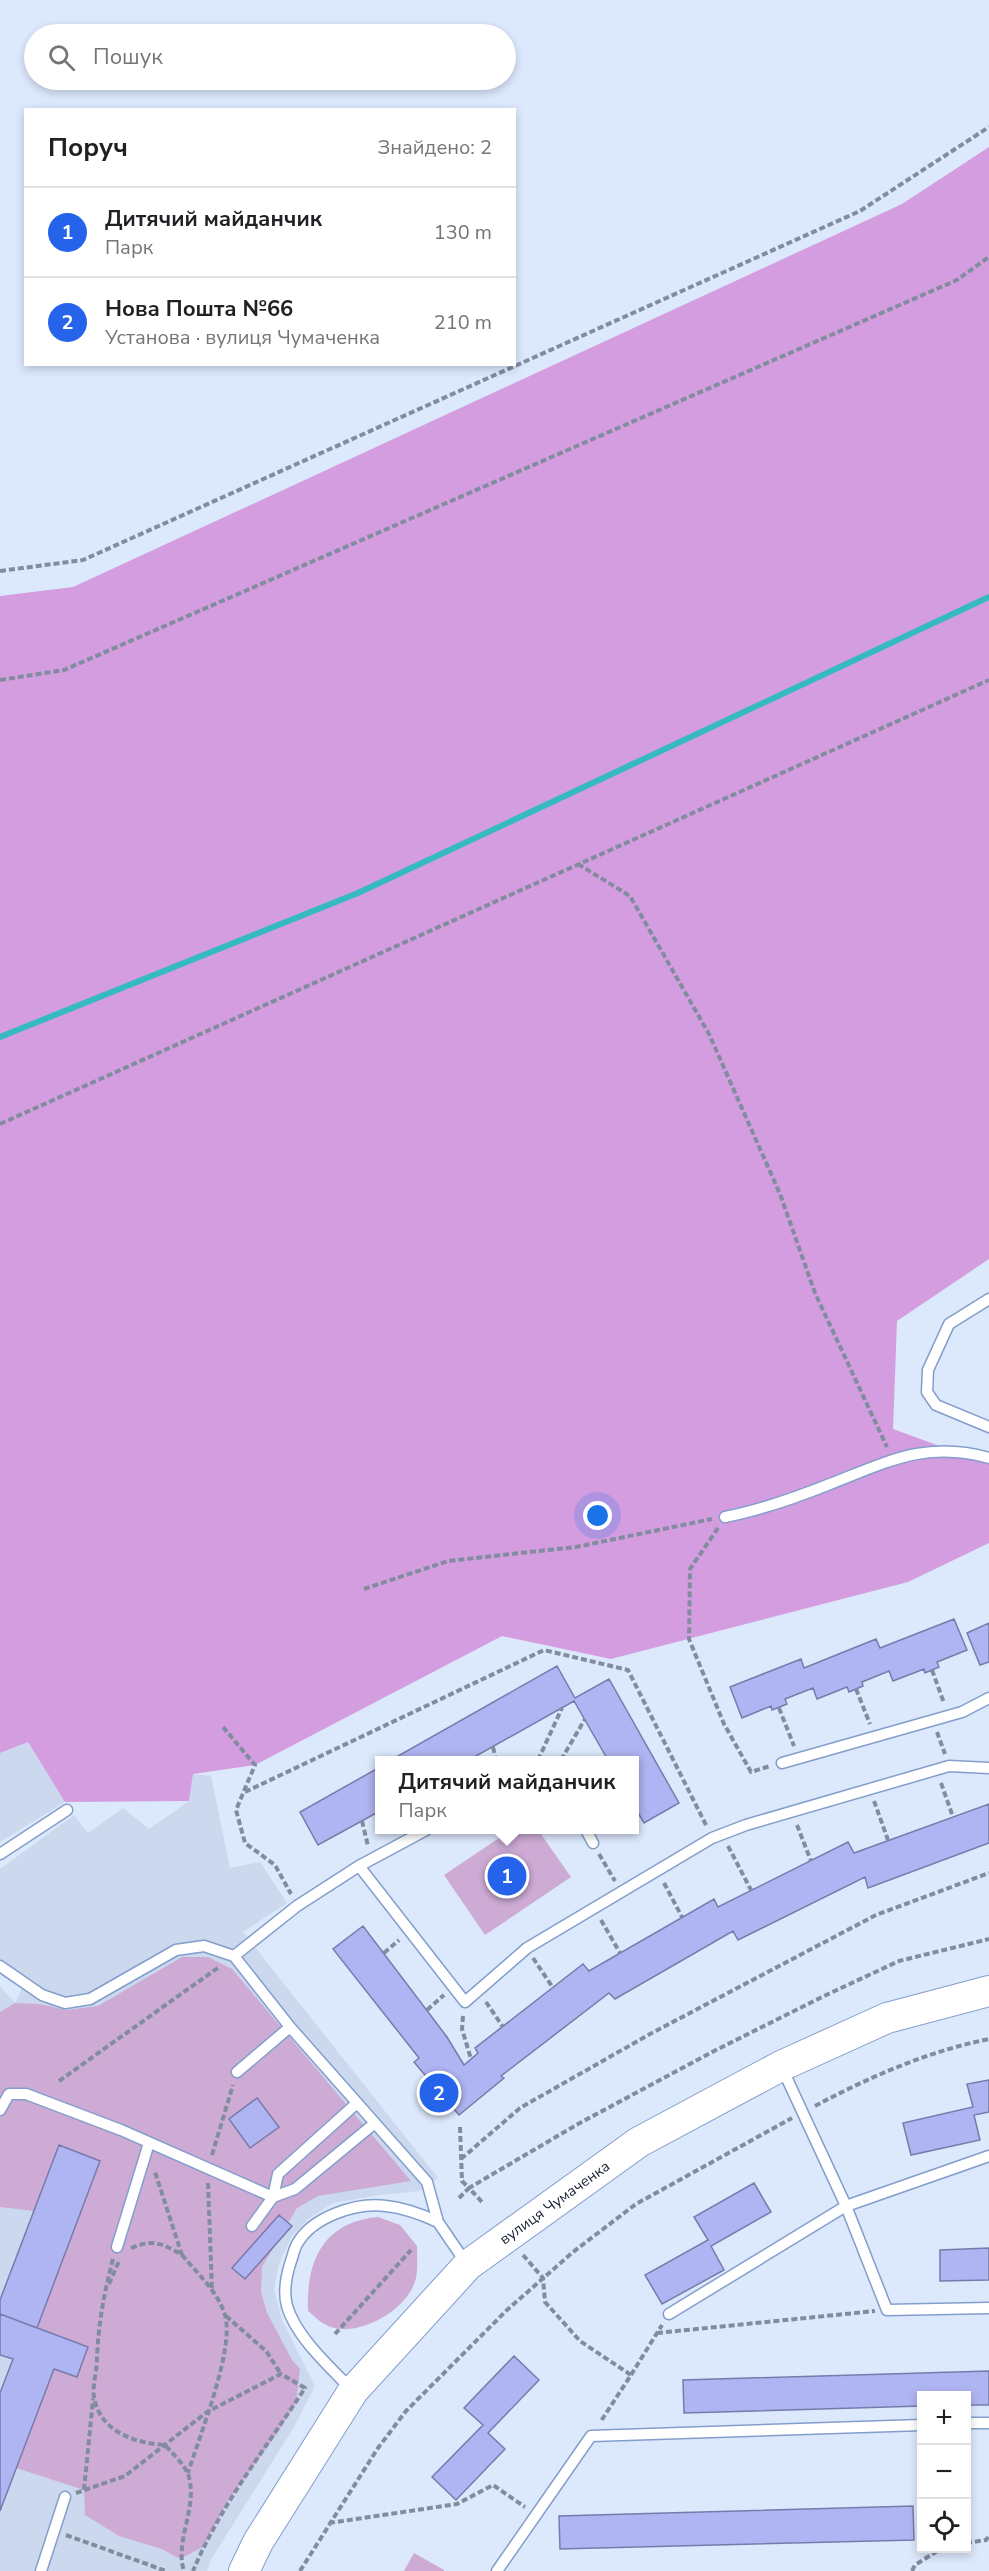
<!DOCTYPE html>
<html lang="uk">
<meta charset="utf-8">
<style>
:root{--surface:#fff;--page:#f2f2f2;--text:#202124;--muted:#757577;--line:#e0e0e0;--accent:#2563eb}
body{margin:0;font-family:"Nunito Sans",sans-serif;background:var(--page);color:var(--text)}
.controls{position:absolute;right:18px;bottom:18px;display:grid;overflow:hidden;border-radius:0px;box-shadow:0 3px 9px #0003}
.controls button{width:54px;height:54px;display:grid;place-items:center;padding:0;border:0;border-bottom:2px solid var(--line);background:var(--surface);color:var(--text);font:30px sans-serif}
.you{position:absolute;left:598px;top:1516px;width:21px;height:21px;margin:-15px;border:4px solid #fff;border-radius:50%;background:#1a73e8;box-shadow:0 0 0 9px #1a73e833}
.badge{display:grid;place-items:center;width:39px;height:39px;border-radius:50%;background:var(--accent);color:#fff;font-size:20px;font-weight:700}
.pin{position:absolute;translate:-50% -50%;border:3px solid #fff;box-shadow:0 2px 6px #0006}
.popup{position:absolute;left:375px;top:1756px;width:264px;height:78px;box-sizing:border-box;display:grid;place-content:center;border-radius:0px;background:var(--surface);filter:drop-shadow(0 2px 4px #0005);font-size:20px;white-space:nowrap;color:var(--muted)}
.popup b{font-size:22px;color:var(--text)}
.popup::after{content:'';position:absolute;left:50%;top:100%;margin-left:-12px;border:12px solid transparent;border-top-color:var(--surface)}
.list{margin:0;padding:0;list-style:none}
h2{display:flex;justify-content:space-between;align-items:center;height:78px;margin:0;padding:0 24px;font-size:26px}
h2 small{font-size:20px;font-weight:400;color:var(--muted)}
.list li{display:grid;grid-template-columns:39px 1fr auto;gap:18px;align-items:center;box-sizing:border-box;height:90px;padding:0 24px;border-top:2px solid var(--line)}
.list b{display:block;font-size:22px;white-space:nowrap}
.list p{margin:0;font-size:20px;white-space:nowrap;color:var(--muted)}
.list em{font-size:20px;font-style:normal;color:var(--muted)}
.icon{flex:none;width:33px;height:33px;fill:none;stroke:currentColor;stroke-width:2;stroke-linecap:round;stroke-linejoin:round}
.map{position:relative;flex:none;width:989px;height:2571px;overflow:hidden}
.search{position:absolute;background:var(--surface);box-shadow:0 3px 9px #0003;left:24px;top:24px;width:492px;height:66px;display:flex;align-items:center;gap:15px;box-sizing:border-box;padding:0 21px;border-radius:33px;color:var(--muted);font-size:22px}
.panel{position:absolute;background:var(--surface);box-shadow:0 3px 9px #0003;left:24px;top:108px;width:492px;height:258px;border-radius:0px}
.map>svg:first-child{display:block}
</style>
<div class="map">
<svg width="989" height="2571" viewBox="0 0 989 2571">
<rect width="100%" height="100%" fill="#dce8fc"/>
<path fill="#cbd8ee" d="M28 1742 65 1802 0 1842V1753Z
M193 1774 211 1776 230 1868 260 1862 287 1903 243 1932 438 2178 419 2191 380 2195 333 2203 308 2219 292 2236 279 2264 274 2290 282 2320 315 2386 294 2427 212 2558 207 2571H0V1986L15 2003 26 1980 0 1959V1869L74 1815 88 1833 123 1808 149 1829 189 1801Z"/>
<path fill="#cdabd4" d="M511 1830H538L571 1877 485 1935 444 1875Z
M182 1957H208L232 1969 411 2181 318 2196 297 2208 262 2267 261 2292 267 2313 292 2360 300 2369 296 2403 278 2432 229 2500 203 2547 180 2559 162 2549 119 2536 85 2515 84 2490 16 2468 54 2369 77 2377 88 2348 37 2328 100 2161 59 2145 34 2211 0 2207V2012L15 2003 39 2004 67 2010 98 2006Z
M378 2217 400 2225 417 2246C417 2256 418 2268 416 2278 409 2309 361 2337 331 2327 323 2325 314 2316 308 2311 306 2261 323 2222 378 2217Z
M414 2553 444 2570V2571H404Z"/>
<path fill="#d49ddf" d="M989 147V1259L897 1321 893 1429 989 1464V1543L908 1582 611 1659 502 1636 255 1765 193 1774 189 1801 65 1802 28 1742 0 1753V596L73 587 902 204Z"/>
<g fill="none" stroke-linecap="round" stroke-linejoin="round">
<path stroke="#35bac1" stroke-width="6" d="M0 1037 358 893 989 597"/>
</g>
<path fill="#afb4f2" stroke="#777bab" stroke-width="1.5" d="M954 1619 967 1650 937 1662 939 1667 925 1673 924 1669 893 1681 889 1671 862 1682 863 1686 849 1692 847 1687 817 1699 813 1688 785 1699 787 1704 772 1710 771 1706 742 1718 730 1687 801 1659 804 1668 876 1639 880 1648Z
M989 1623V1662L980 1665 967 1633Z
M557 1666 575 1698 609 1679 679 1803 644 1823 634 1806V1760H608L574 1701 469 1760H391Z
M380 1767V1811L318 1845 300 1812Z
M989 1804V1843L868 1888 865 1877 738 1940 733 1931 615 1999 609 1993 501 2076 504 2078 459 2115 414 2062 419 2058 333 1949 363 1926 447 2037 464 2065 478 2053 475 2048 583 1964 589 1971 714 1899 718 1907 848 1842 854 1853Z
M989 2080V2112L974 2115 980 2140 911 2155 903 2123 973 2107 967 2084Z
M257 2098 279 2127 250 2148 229 2119Z
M59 2145 100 2161 37 2328 0 2314V2300Z
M754 2183 771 2212 711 2246 724 2270 662 2304 645 2275 708 2240 694 2217Z
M279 2215 292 2226 245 2279 232 2268Z
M989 2248V2280L940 2281V2250Z
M0 2314 88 2347 77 2377 54 2369 0 2511V2393L13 2359 0 2355Z
M514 2356 539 2380 488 2433 505 2449 456 2500 432 2477 483 2425 464 2408Z
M989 2371V2405H966V2396H922V2406L684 2413 683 2380Z
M913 2506 914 2540 560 2549 559 2516Z"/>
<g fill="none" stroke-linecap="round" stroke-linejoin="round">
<g stroke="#839ecc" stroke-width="13">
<path id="lane" d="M989 1299 949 1324 928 1370 927 1392 936 1405 989 1427
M725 1517C761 1510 795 1498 830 1484 887 1462 926 1440 989 1458
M782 1763 962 1712 989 1698
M426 1830 359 1866 465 2002 527 1948 712 1838 746 1825 949 1766 989 1768
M586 1830 593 1843
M0 1854 67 1810
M234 1956 297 1906 359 1866
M0 1966 42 1995 65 2003 90 1999 176 1950 204 1946 234 1956 290 2027 427 2182 438 2222 466 2263
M782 2068 846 2206 887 2310 989 2308
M237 2072 290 2027
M0 2110 9 2094H26L121 2130 273 2197 252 2226
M273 2197 278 2174 357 2103
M273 2197 295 2189 375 2123
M117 2247 149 2143
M669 2314 846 2206 989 2156
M351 2389C330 2367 296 2337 287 2306 283 2291 286 2276 291 2261 293 2256 294 2249 297 2244 312 2217 356 2202 386 2206 405 2208 421 2214 438 2222
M966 2423H989
M41 2571 65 2497
M497 2571 591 2436 922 2425"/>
</g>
<g stroke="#839ecc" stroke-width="32">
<g id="secondary">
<path id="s1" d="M244 2571 258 2542 353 2391 468 2265 639 2142 781 2066 887 2018 989 1991"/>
</g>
</g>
<path stroke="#818c9f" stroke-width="4" stroke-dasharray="6 3" stroke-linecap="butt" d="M0 571 83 560 860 211 989 127
M0 680 64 670 957 280 989 257
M578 864 630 896 709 1034 780 1194 815 1293 887 1447
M0 1124 989 680
M718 1528 690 1569 689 1639 724 1724 751 1772 770 1766
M364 1589 448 1561 576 1547 712 1519
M932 1670 944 1703
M856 1689 870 1724
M779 1708 794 1746
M223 1727 255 1765 236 1810 245 1843 275 1865 291 1894
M937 1732 945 1754
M493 1747 496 1760
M538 1760 562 1708
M561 1760 585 1719
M941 1783 953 1817
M245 1792 544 1650 628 1670 707 1827
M874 1801 888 1840
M362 1821 368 1846
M797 1825 811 1861
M728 1846 751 1890
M599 1854 615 1881
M664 1883 682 1917
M601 1920 620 1953
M384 1953 399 1940
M533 1958 553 1988
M486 2002 503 2027
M427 2010 444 1995
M463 2016 462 2029 471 2059
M59 2081 219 1967
M815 2106C869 2077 929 2051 989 2039
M460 2127 462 2181 469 2188 578 2124 716 2050 824 1996 899 1961 989 1939
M212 2155 233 2085
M461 2159 520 2108 650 2034 876 1915 989 1873
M208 2183 212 2290
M459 2198 469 2188 482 2202
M131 2248C153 2239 162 2243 182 2255L155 2172
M182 2255C197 2273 218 2292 225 2315 235 2349 199 2437 188 2473
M523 2255 543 2278 545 2302 580 2341 631 2375 601 2421
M113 2259C104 2293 98 2325 97 2360 97 2371 92 2386 94 2397 100 2432 135 2443 165 2445 172 2453 184 2464 188 2474 199 2506 174 2541 184 2571
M109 2284 119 2261
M226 2316 266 2351 281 2374
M657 2333 875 2311
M335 2334 411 2250
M631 2375 662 2325
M84 2490 93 2399
M76 2493 125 2476 207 2412 281 2374 305 2388C266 2448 221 2504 193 2571
M329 2523 457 2504 493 2485 525 2507
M66 2535 166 2571
M966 2543 986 2540 989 2536
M300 2571 378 2448 406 2411 507 2310 573 2252 636 2204 792 2118
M912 2571 915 2565 942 2548"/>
<use href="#lane" stroke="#fff" stroke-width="10"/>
<use href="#secondary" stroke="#fff" stroke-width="30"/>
</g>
<g text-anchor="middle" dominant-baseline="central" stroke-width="5" stroke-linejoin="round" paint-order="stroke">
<g font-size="15" fill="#172133" stroke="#eff5ff">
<text stroke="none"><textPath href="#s1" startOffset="488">вулиця Чумаченка</textPath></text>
</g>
</g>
</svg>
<div class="controls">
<button>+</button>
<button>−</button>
<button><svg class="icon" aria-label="locate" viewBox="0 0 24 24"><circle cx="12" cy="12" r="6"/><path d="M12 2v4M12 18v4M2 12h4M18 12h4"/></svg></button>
</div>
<div class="you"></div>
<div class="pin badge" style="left:507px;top:1876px">1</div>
<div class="popup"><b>Дитячий майданчик</b>Парк</div>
<div class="pin badge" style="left:439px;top:2093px">2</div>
<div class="search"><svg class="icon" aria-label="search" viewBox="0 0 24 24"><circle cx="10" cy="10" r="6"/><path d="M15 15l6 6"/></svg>Пошук</div>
<section class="panel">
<h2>Поруч<small>Знайдено: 2</small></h2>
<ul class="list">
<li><span class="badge">1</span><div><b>Дитячий майданчик</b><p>Парк</p></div><em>130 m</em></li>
<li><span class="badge">2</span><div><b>Нова Пошта №66</b><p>Установа · вулиця Чумаченка</p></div><em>210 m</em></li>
</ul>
</section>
</div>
